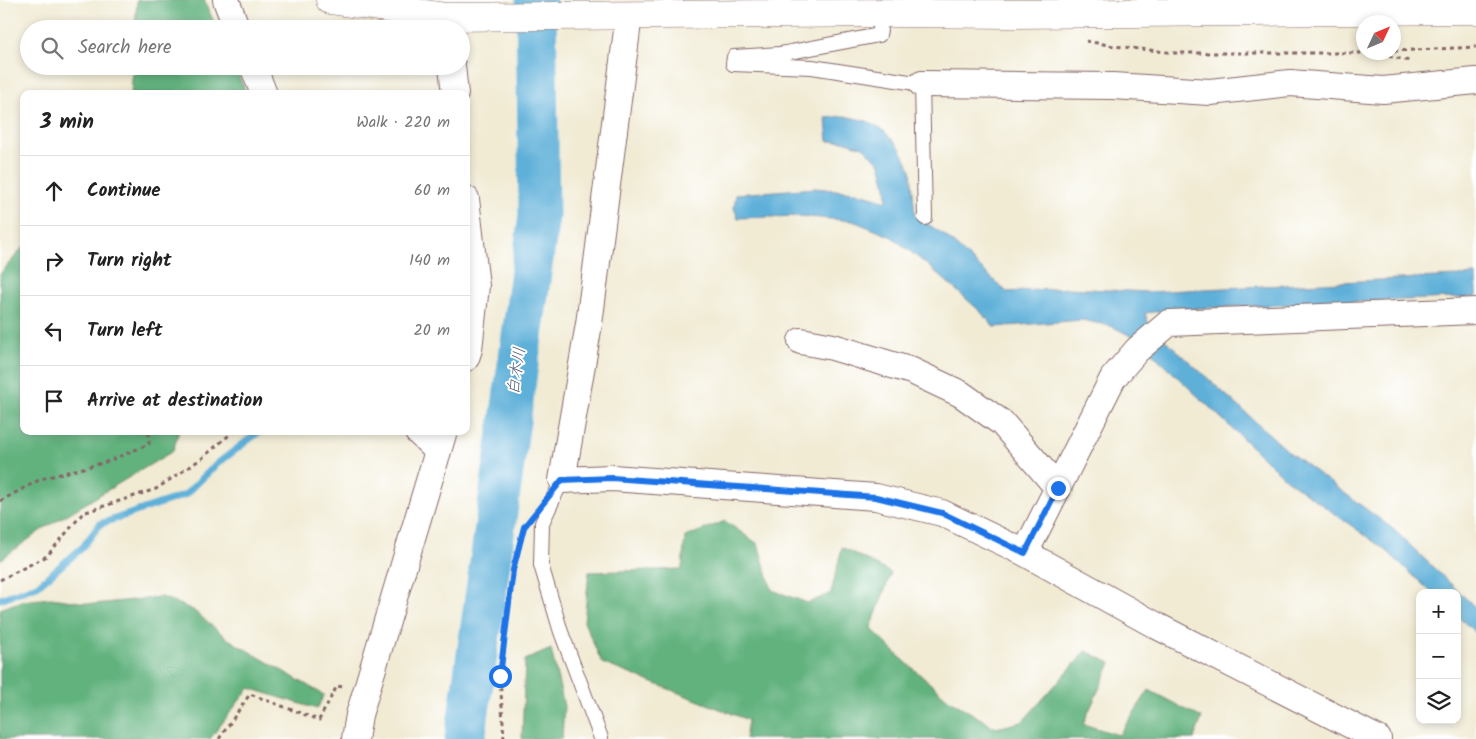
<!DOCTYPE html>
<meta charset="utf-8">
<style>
:root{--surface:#fff;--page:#f6f6f6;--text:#222;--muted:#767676;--line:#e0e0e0}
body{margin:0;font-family:Kalam,"Klee One",sans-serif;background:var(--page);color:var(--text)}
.controls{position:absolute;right:15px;bottom:15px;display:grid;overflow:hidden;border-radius:10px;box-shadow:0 2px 8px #0003}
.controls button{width:45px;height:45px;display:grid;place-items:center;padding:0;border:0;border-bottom:1px solid var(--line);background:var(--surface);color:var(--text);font:25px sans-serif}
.compass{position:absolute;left:1356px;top:15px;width:45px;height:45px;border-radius:50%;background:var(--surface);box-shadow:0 2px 8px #0003;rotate:46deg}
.stop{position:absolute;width:15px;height:15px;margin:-11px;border:4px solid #1a73e8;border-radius:50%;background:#fff}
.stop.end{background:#1a73e8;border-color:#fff;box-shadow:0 1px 5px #0008}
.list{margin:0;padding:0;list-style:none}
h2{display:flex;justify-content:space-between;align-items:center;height:65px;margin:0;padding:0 20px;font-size:21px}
h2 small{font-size:16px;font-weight:400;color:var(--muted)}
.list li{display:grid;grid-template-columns:32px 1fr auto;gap:15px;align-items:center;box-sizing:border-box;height:70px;padding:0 20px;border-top:1px solid var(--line)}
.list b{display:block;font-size:19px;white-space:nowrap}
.list em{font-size:16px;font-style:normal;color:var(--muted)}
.icon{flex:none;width:28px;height:28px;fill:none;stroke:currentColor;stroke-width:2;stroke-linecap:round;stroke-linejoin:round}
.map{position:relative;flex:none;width:1476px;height:739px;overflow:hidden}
.search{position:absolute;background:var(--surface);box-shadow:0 2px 8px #0003;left:20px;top:20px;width:450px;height:55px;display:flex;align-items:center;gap:12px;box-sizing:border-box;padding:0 18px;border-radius:28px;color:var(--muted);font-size:19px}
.panel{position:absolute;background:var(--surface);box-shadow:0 2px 8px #0003;left:20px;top:90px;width:450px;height:345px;border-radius:10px}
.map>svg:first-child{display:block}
</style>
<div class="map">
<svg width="1476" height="739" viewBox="0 0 1476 739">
<rect width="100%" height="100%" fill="#fff"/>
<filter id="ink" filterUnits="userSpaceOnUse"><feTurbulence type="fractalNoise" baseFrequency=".02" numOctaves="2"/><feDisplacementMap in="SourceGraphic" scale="10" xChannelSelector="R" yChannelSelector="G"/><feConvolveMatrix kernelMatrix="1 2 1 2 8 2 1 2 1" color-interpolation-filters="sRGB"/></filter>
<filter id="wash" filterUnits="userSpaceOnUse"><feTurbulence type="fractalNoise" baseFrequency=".0096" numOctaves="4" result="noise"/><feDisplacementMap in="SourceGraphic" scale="20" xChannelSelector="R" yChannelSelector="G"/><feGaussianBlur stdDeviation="1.12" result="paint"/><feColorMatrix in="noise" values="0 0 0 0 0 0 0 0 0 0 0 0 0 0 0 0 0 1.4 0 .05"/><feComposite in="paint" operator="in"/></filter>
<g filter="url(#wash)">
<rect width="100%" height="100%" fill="#f1ebd4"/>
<path fill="#62b27e" stroke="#566854" d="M137 0H204L217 29H135Z
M133 66H234L247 94H131Z
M24 246V431H179L173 451 43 529 0 560V274Z
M725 521 758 544 772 590 808 603 831 593 842 547 891 573 871 628 900 657 948 699 996 728 1022 722 1086 651 1111 663 1083 724 1119 735 1149 690 1202 718 1194 739H745L748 720 602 663 584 622 589 572 682 569 685 537Z
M162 597 193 610 228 639 324 695 317 709 249 688 210 739H0V609L22 601 51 598 94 604Z
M551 649 564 706 562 739H522L525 660Z"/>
<path fill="#5eb0d9" stroke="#546882" d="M844 116 867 121 883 130 900 148 911 170 915 216 943 234 1007 292 1068 288 1148 292 1476 275V297L1179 309 1145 313 1150 328 1171 345 1289 452 1393 529 1476 608V633L1457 616V593H1432L1387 551 1286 479 1137 339 1111 326 1082 320 994 327 980 311 930 267 892 237 853 221 799 216 738 218 734 208 736 194 815 188 856 192 887 201 886 185 880 163 863 147 843 141H828L826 118Z"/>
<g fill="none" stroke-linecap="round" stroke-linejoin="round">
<path stroke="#5eb0d9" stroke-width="7" d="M0 599 37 586 83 547 100 524 185 495 217 464 260 431"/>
<path stroke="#5eb0d9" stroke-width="41" d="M465 739 539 216 536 0"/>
</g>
</g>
<g filter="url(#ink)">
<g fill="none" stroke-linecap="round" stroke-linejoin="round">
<g stroke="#846666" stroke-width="16">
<path id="lane" d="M883 13 879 35 780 54 734 57 733 64 812 67 922 84 925 218
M562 480 542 523 541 565 561 632 601 738"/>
</g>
<g stroke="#846666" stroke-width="28">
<path id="street" d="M226 0 237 29
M629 15 589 324 562 480 612 478 876 497 942 513 1025 553 1157 626 1378 739
M253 66 264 94
M452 66 455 94
M922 84 1113 86 1210 92 1290 83 1383 90 1476 81
M466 199 476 286 469 349 466 358
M801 341 833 347 912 371 961 394 1002 423 1058 488
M417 431 438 451
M1025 553 1113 378 1137 350 1169 323 1476 311
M355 739 359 715 444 431"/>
</g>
<g stroke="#846666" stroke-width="29">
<path id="secondary" d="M330 0 446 17 883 13 1015 14 1476 10"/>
</g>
<path stroke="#846666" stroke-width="3" stroke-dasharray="4 4" stroke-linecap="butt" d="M1086 41 1114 46 1175 53H1374L1410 61
M1394 51 1476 47
M0 501 41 479 106 462 149 444V431
M0 580 47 556 83 513 156 489 201 459 234 431
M219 739 250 694 319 720 337 686 343 687
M504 739 500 676 513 570 522 537"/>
<use href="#lane" stroke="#fff" stroke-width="14"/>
<use href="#street" stroke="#fff" stroke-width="26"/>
<use href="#secondary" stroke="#fff" stroke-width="28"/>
</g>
</g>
<g fill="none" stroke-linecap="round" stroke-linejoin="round" filter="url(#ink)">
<path stroke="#1a73e8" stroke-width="6" d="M500 676 513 570 524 527 562 480 612 478 876 497 942 513 1025 553 1058 488"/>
</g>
<g text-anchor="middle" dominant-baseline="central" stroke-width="4" stroke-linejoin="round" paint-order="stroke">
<g font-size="16" font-style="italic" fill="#525971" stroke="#fff">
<text transform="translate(517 371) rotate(-82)">白木川</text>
</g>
</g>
</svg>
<div class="controls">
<button>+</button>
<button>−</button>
<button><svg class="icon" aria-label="layers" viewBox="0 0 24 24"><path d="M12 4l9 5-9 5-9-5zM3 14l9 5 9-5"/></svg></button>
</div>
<svg class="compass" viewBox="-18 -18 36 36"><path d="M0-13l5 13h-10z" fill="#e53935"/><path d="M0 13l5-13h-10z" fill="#767676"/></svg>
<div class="stop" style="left:500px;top:676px"></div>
<div class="stop end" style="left:1058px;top:488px"></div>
<div class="search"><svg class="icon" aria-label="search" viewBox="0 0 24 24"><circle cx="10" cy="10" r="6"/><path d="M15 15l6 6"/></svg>Search here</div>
<section class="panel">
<h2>3 min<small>Walk · 220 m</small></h2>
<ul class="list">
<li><svg class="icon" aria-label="ahead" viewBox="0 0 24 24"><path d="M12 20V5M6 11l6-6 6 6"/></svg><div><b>Continue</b></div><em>60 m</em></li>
<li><svg class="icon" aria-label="right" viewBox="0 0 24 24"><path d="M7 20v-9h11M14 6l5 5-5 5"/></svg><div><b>Turn right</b></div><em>140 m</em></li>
<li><svg class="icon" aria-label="left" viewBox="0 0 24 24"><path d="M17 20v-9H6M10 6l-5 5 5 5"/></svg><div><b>Turn left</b></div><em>20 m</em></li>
<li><svg class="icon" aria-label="arrive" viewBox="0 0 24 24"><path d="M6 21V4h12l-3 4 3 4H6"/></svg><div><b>Arrive at destination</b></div></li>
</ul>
</section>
</div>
